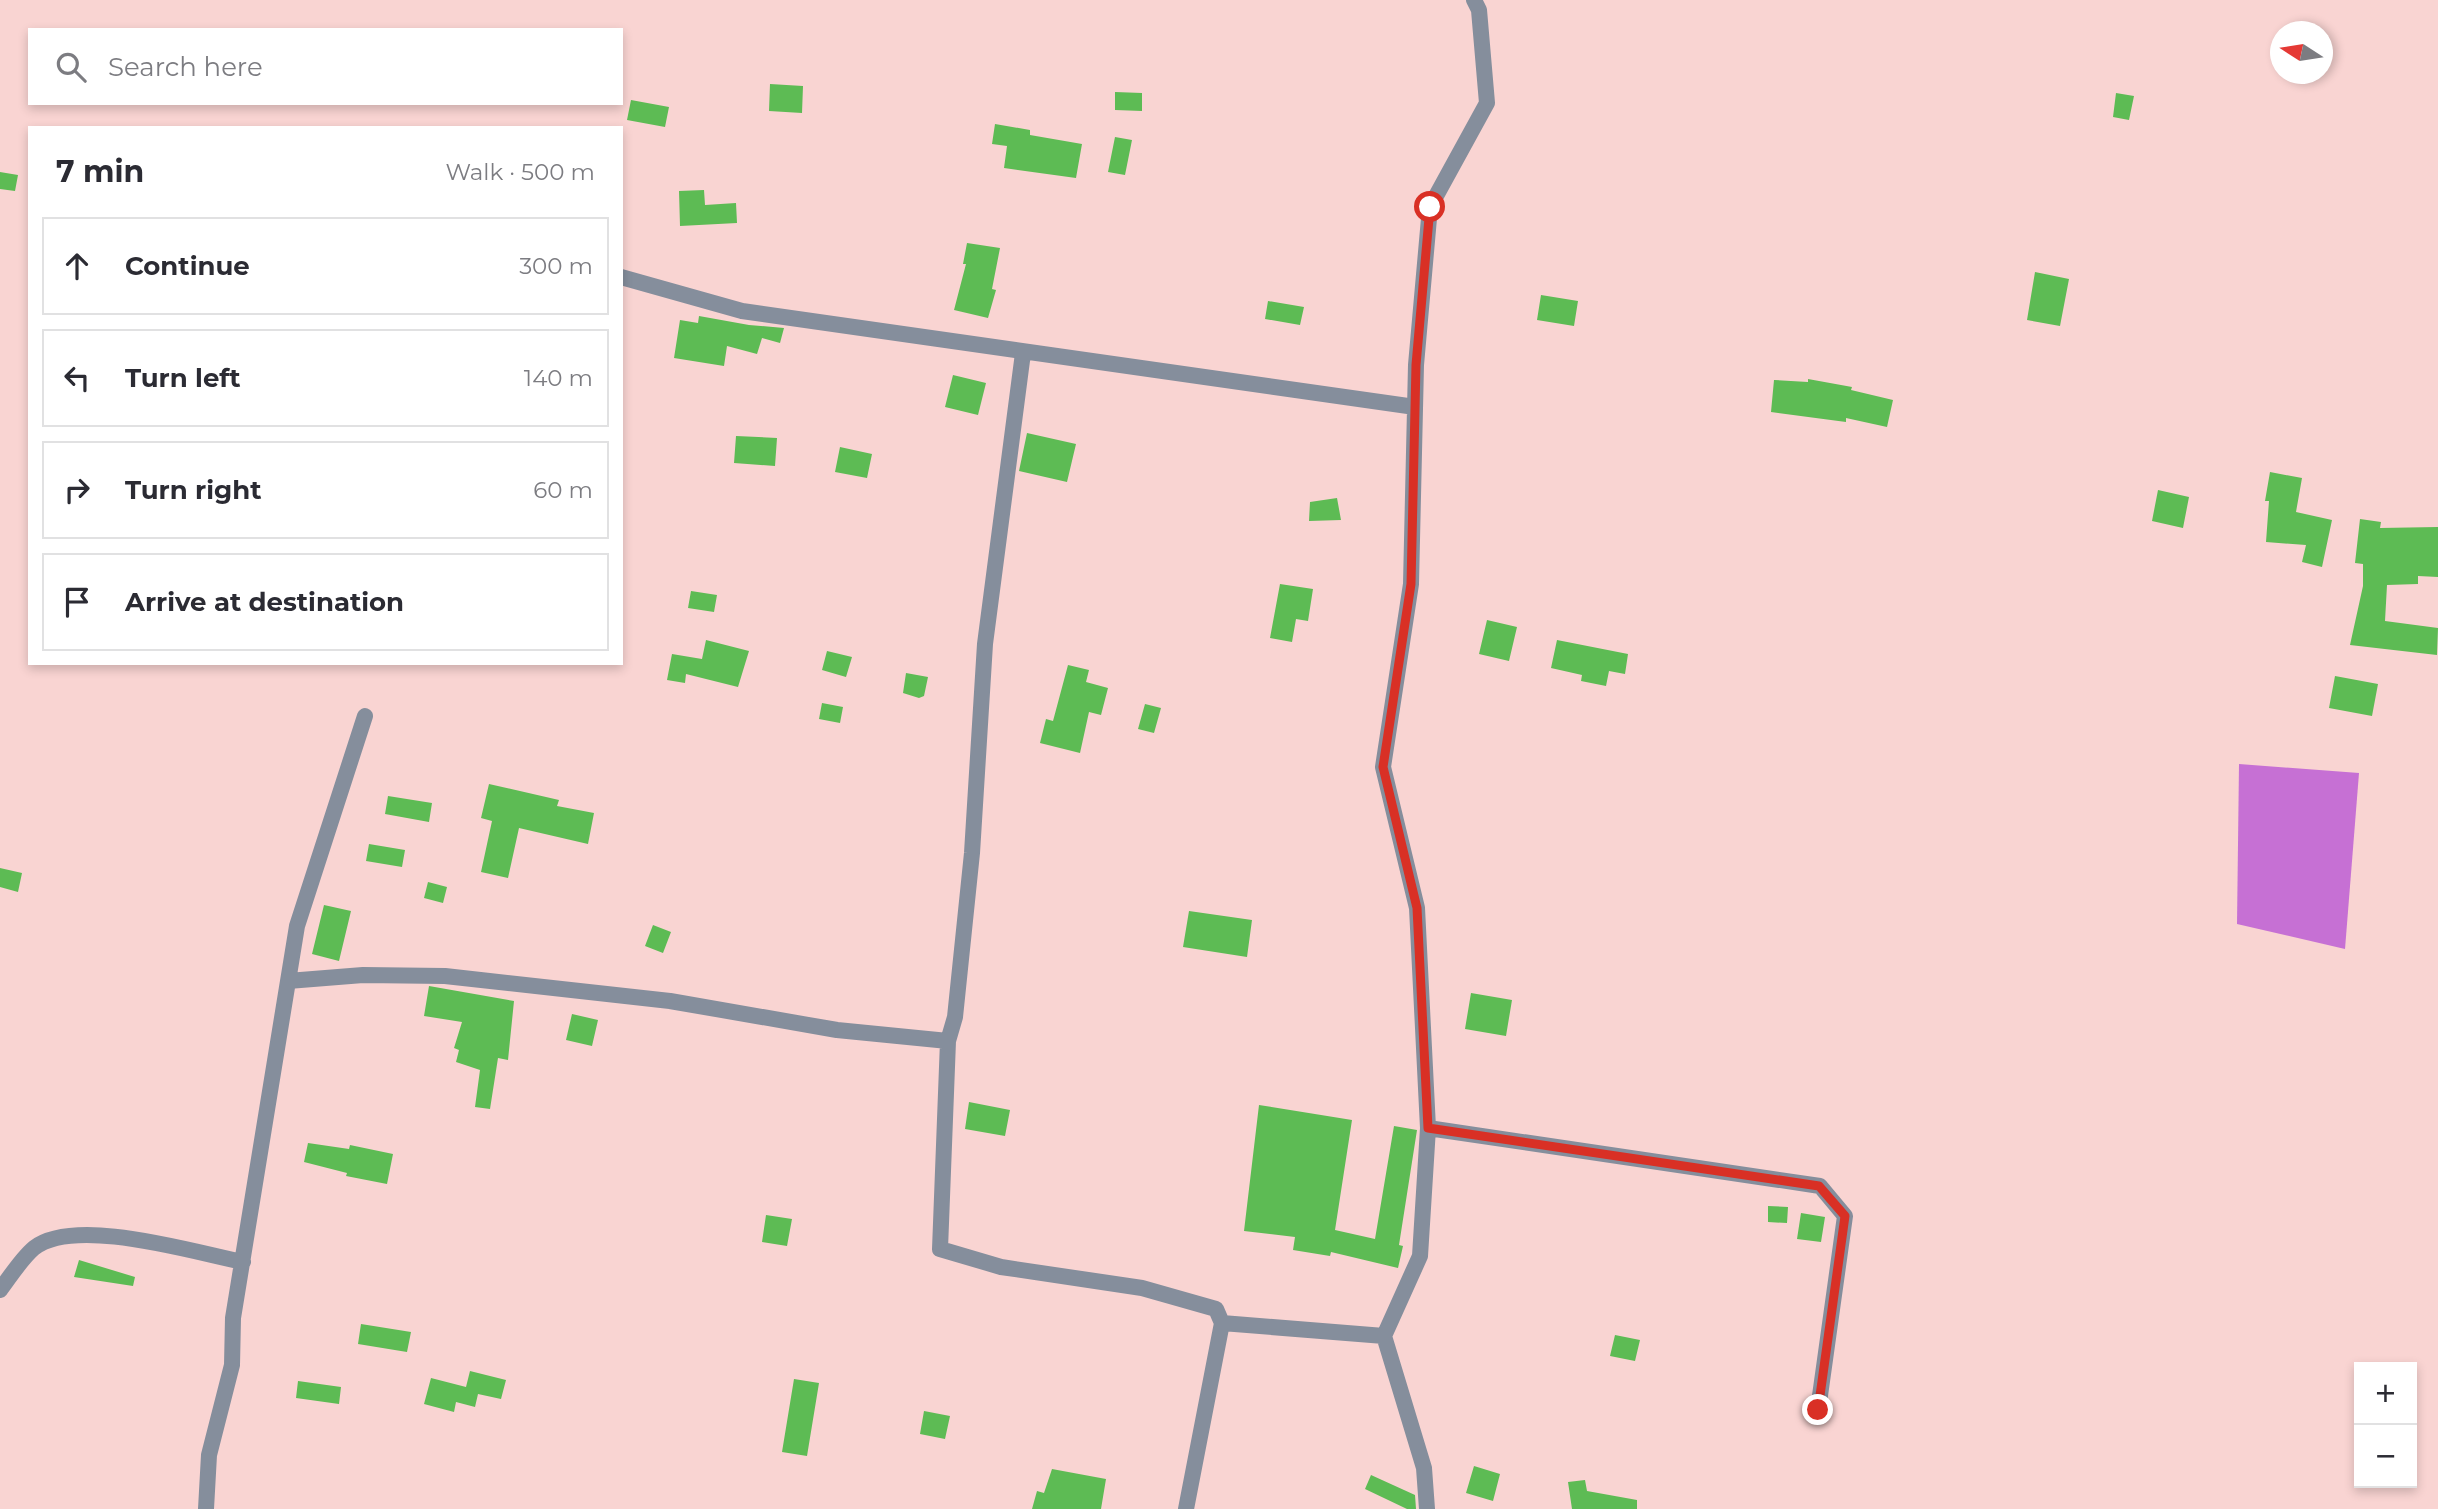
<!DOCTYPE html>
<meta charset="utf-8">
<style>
:root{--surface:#fff;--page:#f2f2f3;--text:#2b2b33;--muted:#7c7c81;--line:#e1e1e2}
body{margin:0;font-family:Montserrat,sans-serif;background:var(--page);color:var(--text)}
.controls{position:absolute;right:21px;bottom:21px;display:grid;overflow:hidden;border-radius:0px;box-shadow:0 4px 10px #0003}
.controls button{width:63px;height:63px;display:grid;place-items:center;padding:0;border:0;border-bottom:2px solid var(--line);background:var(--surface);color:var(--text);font:35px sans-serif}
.compass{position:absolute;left:2270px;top:21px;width:63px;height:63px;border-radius:50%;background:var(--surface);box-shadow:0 4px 10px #0003;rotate:282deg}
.stop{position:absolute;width:21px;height:21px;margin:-16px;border:5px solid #d93025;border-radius:50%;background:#fff}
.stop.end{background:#d93025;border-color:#fff;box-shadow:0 2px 7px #0008}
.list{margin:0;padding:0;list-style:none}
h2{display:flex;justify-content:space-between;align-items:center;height:91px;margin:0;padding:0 28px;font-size:30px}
h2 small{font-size:23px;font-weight:400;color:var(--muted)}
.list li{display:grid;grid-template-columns:46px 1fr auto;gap:21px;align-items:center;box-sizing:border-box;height:98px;margin:0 14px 14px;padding:0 14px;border:2px solid var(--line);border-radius:0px}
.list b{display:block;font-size:26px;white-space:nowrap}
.list em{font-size:23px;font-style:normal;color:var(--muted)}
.icon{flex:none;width:38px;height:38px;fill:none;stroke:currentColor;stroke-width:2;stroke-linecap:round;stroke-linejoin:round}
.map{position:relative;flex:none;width:2438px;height:1509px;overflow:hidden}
.search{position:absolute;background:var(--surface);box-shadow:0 4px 10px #0003;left:28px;top:28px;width:595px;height:77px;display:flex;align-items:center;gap:18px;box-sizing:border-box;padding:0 24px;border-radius:0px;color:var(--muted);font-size:26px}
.panel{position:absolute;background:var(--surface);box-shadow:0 4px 10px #0003;left:28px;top:126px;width:595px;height:539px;border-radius:0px}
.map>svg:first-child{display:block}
</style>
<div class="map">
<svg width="2438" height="1509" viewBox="0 0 2438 1509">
<rect width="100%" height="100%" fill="#f9d4d2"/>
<path fill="#c670d4" d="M2239 764 2359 773 2345 949 2237 924Z"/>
<path fill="#5dbb54" d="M770 84 803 86 802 113 769 111Z
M1115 92 1142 93V111L1115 110Z
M2116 93 2134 96 2129 120 2113 117Z
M631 100 669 107 665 127 627 120Z
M995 124 1030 130V135L1082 144 1076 178 1004 168 1007 146 992 144Z
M1115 137 1132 140 1125 175 1108 172Z
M0 172 18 175 15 191 0 189Z
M704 190 705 205 736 203 737 223 680 226 679 191Z
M967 243 1000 248 992 289 996 290 988 318 954 310 966 264H963Z
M2035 272 2069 279 2060 326 2027 320Z
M1541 295 1578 301 1574 326 1537 320Z
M1268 301 1304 307 1300 325 1265 319Z
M699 316 749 325 784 328 780 343 762 338 757 354 727 346 724 366 674 358 680 320 698 323Z
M953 375 986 383 978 415 945 407Z
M1808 379 1852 387 1851 390 1893 400 1887 427 1846 418V422L1771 412 1774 380 1808 382Z
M1027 433 1076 444 1067 482 1019 471Z
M736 436 777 438 775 466 734 463Z
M840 447 872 454 867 478 835 472Z
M2270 472 2302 478 2296 512 2332 520 2322 567 2302 562 2306 545 2266 542 2269 501H2265Z
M2158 490 2189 497 2183 528 2152 521Z
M1337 498 1341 520 1309 521 1310 502Z
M2360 519 2381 522 2380 528 2438 527V577L2418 576V584L2387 585 2385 621 2438 628 2437 655 2350 645 2363 586V564L2355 563Z
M1280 584 1313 589 1308 621 1296 619 1292 642 1270 638Z
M691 591 717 595 714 612 688 608Z
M1487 620 1517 627 1509 661 1479 654Z
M706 640 749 651 738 687 686 674 685 683 667 680 672 654 702 659Z
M1557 640 1628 654 1625 674 1609 671 1606 686 1581 681 1582 675 1551 668Z
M827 651 852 657 846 677 822 670Z
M1068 665 1089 670 1086 682 1108 688 1101 715 1089 712 1080 753 1040 743 1046 719 1053 721Z
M906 673 928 677 924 696 919 698 903 693Z
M2335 676 2378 684 2372 716 2329 708Z
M822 703 843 707 840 723 819 719Z
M1145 704 1161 708 1154 733 1138 729Z
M489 784 559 800 557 806 594 813 588 844 519 828 508 878 481 872 492 821 481 818Z
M388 796 432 803 429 822 385 814Z
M369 844 405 850 402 867 366 861Z
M0 868 22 873 18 892 0 887Z
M428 882 447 887 443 903 424 898Z
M324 905 351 911 339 961 312 954Z
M1189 911 1252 920 1247 957 1183 947Z
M653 925 671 932 663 953 645 946Z
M429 986 514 1001 508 1060 498 1058 490 1109 475 1107 480 1070 456 1062 459 1050 454 1048 462 1022 424 1016Z
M1471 993 1512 1000 1506 1036 1465 1029Z
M572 1014 598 1020 592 1046 566 1040Z
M969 1102 1010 1110 1005 1136 965 1129Z
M1259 1105 1352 1120 1335 1230 1375 1239 1394 1126 1417 1130 1399 1245 1403 1246 1398 1268 1331 1252 1330 1256 1293 1250 1295 1237 1244 1231Z
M308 1143 349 1149 350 1145 393 1154 387 1184 346 1176 347 1173 304 1162Z
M1768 1206 1788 1207 1787 1223 1768 1222Z
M1801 1213 1825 1217 1821 1242 1797 1239Z
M766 1215 792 1219 787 1246 762 1242Z
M79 1260 135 1277 133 1286 74 1277Z
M361 1324 411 1332 407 1352 358 1344Z
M1615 1335 1640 1340 1635 1361 1610 1356Z
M470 1371 506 1380 501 1399 478 1394 475 1407 456 1402 454 1412 424 1404 431 1378 466 1387Z
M794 1379 819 1383 807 1456 782 1452Z
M298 1381 341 1387 339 1404 296 1398Z
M924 1411 950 1416 945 1439 920 1434Z
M1474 1466 1500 1474 1493 1501 1466 1493Z
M1052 1469 1106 1479 1101 1509H1032L1037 1491 1044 1493Z
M1371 1475 1415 1495 1416 1509H1407L1365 1489Z
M1585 1480 1587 1491 1637 1500V1509H1572L1568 1482Z"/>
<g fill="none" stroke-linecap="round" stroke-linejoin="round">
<path stroke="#858e9c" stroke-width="16" d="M621 277 742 311 1415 407
M1023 353 985 644 972 853 955 1017 948 1041 940 1249 1001 1267 1142 1288 1216 1309 1222 1323 1186 1509
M288 981 363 975 445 976 670 1001 837 1030 948 1041
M1428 1128 1820 1186 1845 1216 1818 1410
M0 1290C10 1277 21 1259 34 1248 75 1216 193 1252 243 1262
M1222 1323 1384 1336
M206 1509 209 1455 232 1365 233 1318 297 926 365 716
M1427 1509 1424 1468 1384 1336 1420 1256 1428 1128 1417 908 1383 767 1411 584 1416 365 1430 207 1487 103 1479 10 1474 0"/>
</g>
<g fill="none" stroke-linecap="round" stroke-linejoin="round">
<path stroke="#d93025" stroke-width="9" d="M1430 207 1416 365 1411 584 1383 767 1417 908 1428 1128 1819 1186 1845 1216 1818 1410"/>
</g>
</svg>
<div class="controls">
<button>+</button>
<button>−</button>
</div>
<svg class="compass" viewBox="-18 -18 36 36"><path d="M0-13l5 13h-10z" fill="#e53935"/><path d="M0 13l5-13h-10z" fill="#7c7c81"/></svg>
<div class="stop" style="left:1430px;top:207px"></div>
<div class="stop end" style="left:1818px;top:1410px"></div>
<div class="search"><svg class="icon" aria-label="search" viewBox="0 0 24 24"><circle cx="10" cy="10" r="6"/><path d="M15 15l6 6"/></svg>Search here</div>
<section class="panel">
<h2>7 min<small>Walk · 500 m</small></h2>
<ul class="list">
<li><svg class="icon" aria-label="ahead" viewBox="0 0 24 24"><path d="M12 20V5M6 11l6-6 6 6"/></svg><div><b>Continue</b></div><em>300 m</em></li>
<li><svg class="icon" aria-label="left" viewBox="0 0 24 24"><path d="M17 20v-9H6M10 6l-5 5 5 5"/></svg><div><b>Turn left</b></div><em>140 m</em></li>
<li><svg class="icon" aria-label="right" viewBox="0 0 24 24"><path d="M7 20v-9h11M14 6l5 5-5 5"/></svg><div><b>Turn right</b></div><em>60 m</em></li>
<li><svg class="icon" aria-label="arrive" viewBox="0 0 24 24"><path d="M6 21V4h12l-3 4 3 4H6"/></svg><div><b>Arrive at destination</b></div></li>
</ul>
</section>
</div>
